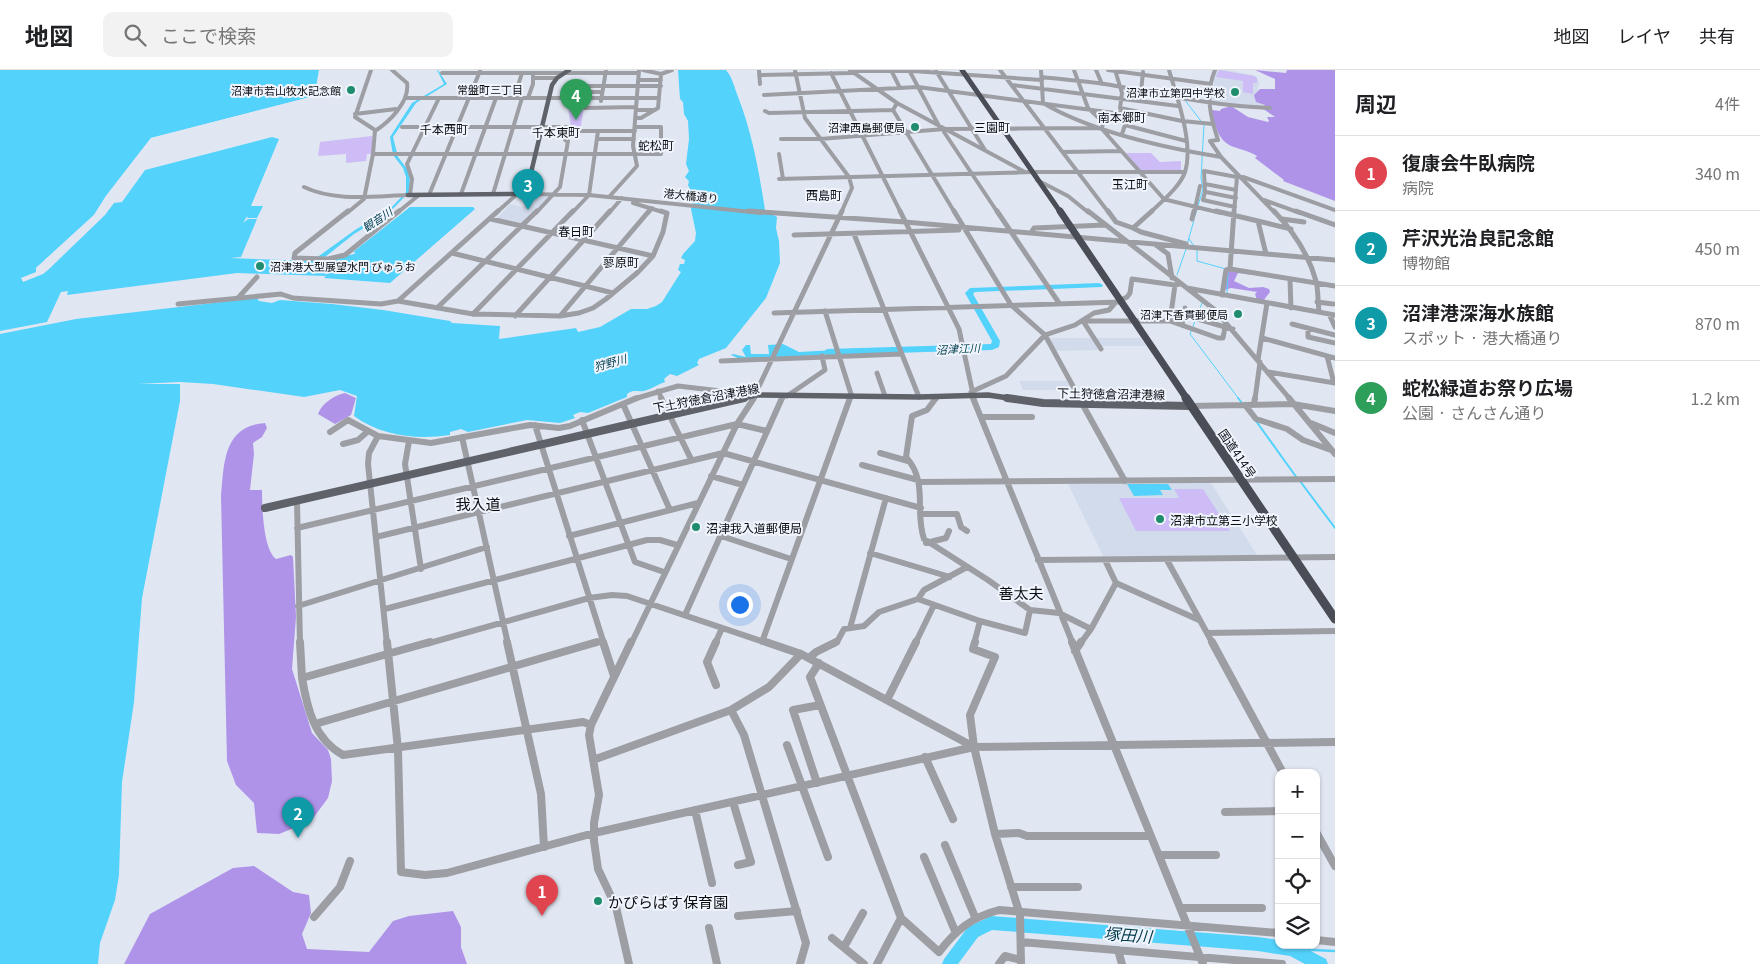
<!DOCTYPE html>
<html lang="ja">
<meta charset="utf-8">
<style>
:root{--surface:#fff;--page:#f2f2f2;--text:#202124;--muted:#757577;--line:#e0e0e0;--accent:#1a73e8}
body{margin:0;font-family:Georgia,"Noto Sans JP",serif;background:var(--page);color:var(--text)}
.controls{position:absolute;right:15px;bottom:15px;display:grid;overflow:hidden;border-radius:10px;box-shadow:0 1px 4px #0004}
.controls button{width:45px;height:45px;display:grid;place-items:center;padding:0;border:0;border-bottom:1px solid var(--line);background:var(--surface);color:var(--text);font:25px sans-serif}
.you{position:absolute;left:739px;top:534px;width:18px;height:18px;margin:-12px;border:4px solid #fff;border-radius:50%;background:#1a73e8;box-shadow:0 0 0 8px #1a73e833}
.badge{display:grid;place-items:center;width:32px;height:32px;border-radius:50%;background:var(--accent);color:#fff;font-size:16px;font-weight:700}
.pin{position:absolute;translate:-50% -41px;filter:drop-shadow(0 1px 2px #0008)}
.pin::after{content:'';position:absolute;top:26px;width:18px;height:15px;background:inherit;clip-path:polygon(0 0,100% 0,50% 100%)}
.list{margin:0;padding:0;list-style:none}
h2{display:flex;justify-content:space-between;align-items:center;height:65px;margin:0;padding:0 20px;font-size:21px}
h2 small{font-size:16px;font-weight:400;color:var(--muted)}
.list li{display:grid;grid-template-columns:32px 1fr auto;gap:15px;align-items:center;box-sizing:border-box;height:75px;padding:0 20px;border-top:1px solid var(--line)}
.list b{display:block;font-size:19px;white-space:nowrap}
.list p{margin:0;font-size:16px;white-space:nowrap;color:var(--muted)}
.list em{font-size:16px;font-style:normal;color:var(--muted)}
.icon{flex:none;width:28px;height:28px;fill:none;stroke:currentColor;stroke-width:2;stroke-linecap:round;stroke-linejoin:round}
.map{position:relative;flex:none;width:1335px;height:894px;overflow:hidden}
header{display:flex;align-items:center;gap:30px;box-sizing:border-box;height:70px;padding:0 25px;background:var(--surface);border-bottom:1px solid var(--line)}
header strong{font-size:24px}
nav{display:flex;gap:28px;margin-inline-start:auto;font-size:18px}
.search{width:350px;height:45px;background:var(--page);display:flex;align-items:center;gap:12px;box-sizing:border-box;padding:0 18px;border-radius:10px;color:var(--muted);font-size:19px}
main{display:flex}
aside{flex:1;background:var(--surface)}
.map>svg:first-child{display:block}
</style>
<header>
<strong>地図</strong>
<div class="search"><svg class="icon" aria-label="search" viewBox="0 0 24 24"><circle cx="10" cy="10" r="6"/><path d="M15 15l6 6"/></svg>ここで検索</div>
<nav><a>地図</a><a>レイヤ</a><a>共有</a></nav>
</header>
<main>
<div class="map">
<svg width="1335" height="894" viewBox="0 0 1335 894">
<rect width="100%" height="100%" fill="#e1e7f2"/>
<path fill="#d1dbec" d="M1217 0H1227L1256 6 1259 12 1256 32 1263 34V37L1213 32 1214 7Z
M518 127H550L522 153 496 149 510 134 523 137 529 131 517 128Z
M1050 268H1093L1101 280 1056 281Z
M1096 268H1141L1146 276H1100Z
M1019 311H1067L1072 320H1023Z
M1211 413 1257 485 1103 486 1068 414Z"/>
<path fill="#cdbcf5" d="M1219 0 1254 6 1257 8V13H1253V24L1243 22V11L1216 7Z
M568 37H584L580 62 571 58Z
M372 66V84H367L366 91 346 93V84L318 86 320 72Z
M1126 83H1151L1160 92 1181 91V100H1140Z
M1174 419H1203L1230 461H1136L1119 428H1179Z"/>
<path fill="#af93e9" d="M1255 0 1286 3 1287 0H1335V131L1283 111 1284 110 1255 88 1257 86C1249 81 1242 80 1234 77 1218 72 1215 55 1211 40L1220 41 1221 39 1231 36 1248 47 1268 52 1269 51 1267 47H1275L1262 38 1265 35 1256 32 1254 25 1260 19H1275V9Z
M1226 201 1252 203 1254 205 1238 203 1234 211 1249 218 1263 217 1269 219 1270 222 1263 231 1257 230 1255 224 1257 222 1231 218 1225 220Z
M345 323 356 328 351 345 335 354 318 344C322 333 335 325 345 323Z
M265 353 267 358 262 367 253 373 254 384 250 420H262C262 436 263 479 276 489L291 485 293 487 296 547 292 599 312 663 328 680 331 689 332 711 328 728 311 751 279 764 257 763 254 733 236 715 227 691 221 426C224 394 223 356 265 353Z
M254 796 293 822 309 825 311 843 302 864 307 879 369 882 393 851 409 846 453 841 461 857V877L467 894H124L150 844 233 798Z"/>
<path fill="#53d2fc" d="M0 0H319L315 22 311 27 151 68 106 126 94 145 36 198V202L21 208 23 212 43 204 48 200 105 145 114 133 122 132 145 100 272 67 279 69 251 136H263L257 148H247L248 145 243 153 248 149H257L241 187 230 188 312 191 355 160 390 139 406 122V107L403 98 393 85 390 67 412 33 444 14 437 0H438L447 14 416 33 393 67 398 87 408 100 410 107 409 122 389 143 354 164 320 191H325L354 184 356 183 353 182 410 137H473L475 139 390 213 324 208 326 206 237 203 67 225 68 221 61 222 47 252 0 261Z
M678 0H726C732 7 734 16 737 24 752 62 759 101 765 140L777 147 776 158 779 171 780 193 766 228 726 278 699 289 697 293 699 295 677 306 670 304 664 309 665 312C658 314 652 319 644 321 637 322 634 319 627 324V327L588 343 580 342 573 345 575 348 560 353 527 350 468 362 461 359 450 362V365C417 370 381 366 354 346L357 326 340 320 304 327 213 314 180 312 138 314H180V331L142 528 134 632 122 712 119 805 115 830 100 873 98 894H0V264L76 249 257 228 259 231 272 233 280 230 332 234 383 240 450 251 452 253 500 256 499 269 576 258 578 262 600 257 631 239H647L656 236 662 232 681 202 678 200 680 194H684L685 190 681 188 683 184 695 171 696 163 691 139 694 128 688 115 689 111 685 107 689 101 686 94 689 69 688 51 684 44 683 32 680 29Z
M783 274 799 282 836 280 840 284 740 289 731 285 733 284 746 287 742 280 746 275H750L751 284H769L768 275Z
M1127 414H1168L1172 420H1160L1163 425 1134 426Z"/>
<path fill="#e1e7f2" d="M314 26 312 29 161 66 152 70 108 128 96 147 36 202V198L94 145 106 126 151 68Z"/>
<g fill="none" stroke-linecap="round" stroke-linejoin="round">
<path stroke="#53d2fc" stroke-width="1" d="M1181 25 1201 51
M1195 146 1203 119 1201 108 1204 55
M1189 169 1194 176
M1187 175 1194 150
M1197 180V191L1226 199
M1177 205 1186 179
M1227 224 1228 202
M1202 233 1190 264 1239 329"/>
<path stroke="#53d2fc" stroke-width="2" d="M1238 328 1242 333
M1256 351 1297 408
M1300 411 1335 458"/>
<path stroke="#53d2fc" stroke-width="2.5" d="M1291 879 1335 881"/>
<path fill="#53d2fc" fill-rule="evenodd" d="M1099 213 1103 215 1102 217 975 222 973 224 1000 271 999 277 992 280 827 285 823 282 827 279 991 274 992 271 965 223 970 218Z
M991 846 1258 867 1279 870V875H1299L1326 889 1328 894H1305L1290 886 1258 881 992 860 978 867 958 894H942L944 889 968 857Z"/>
<path stroke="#9d9ea3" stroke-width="4" d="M643 0 661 4 672 0
M759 0 760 14
M795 0 805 48 849 107 852 118 841 143
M850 0 897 33 1025 102
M891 0 900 18
M909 0 939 56
M1000 0 1109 143
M1041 0 1043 33C1090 61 1166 78 1221 87
M1074 0 1088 38 1103 52 1102 59 1163 128
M1096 0 1102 14
M1108 0 1211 14
M1115 0 1122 23 1120 38 1125 55 1122 64
M1215 0C1205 24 1210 46 1218 70L1210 71 1221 87 1275 143
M851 1H912L1042 10
M936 1 985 80
M442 3H639
M831 3 901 143
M759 5 852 3
M1042 7C1065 10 1088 11 1111 15 1164 25 1215 36 1270 38
M533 8H557
M638 10H661
M1012 15 1178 36
M569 16H661
M570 22H602
M1141 22 1143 2
M764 25 918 17 1122 44
M405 28H659
M514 28 522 3
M528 28 533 14V3
M601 31 606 0
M897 33 893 40 955 143
M585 38 636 37
M1120 38 1182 51 1213 54
M636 40H655
M765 41 769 43 893 40
M355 44 396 39
M635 48H641L658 38 661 4
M1125 55 1186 71
M402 57H570L565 70 568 71 560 117 536 143
M945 59 944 62 998 143
M375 61C389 52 410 32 407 13L392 0
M581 61H635
M597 69H634
M781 69H820L945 59 1099 58
M1063 82 1121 81
M373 84H661V57H635
M779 84 783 109
M779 109 1034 102H1185
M1037 110 1068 126 1089 143
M1205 114 1236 120
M304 117C335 132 374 126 408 125
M1206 122 1236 128
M461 124 496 28
M493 124 522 28
M410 125 412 109 407 94 439 28
M429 125 480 1
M609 127 637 96 633 76 639 0
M1163 129 1221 143
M1264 130 1300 143
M633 133 666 143
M1235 137 1203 130 1205 122 1204 101 1237 107
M347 143 364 129 373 84 375 60 355 47 371 0
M397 143 419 125
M496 143 517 124 589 125 761 143
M572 143 589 125 598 61
M609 143 622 128
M648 143 652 138
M1150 143C1161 132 1180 117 1185 102 1194 73 1177 28 1169 0
M1194 143 1200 116
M1234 143 1237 107H1243L1335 140"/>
<path stroke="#9d9ea3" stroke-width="5" d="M348 141 295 183 294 188 328 189 345 185 399 141
M748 141 905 152 1335 190
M900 141 959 259 974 329
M954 141 1011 235 1045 265 1080 329
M997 141 1059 233
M1088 141 1215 240 1290 329
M1108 141 1116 152 1133 158
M1152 141 1133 158 1141 162 1186 174
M1216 141 1291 159
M1274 141C1292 160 1309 185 1316 211 1318 217 1318 233 1319 242
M1296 141 1335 155
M491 149 653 186
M1192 149 1194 141
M1282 149 1304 152
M1258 151 1266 184
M1031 163 1034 158 1105 155
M854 164 919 327
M794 165 959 160
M1156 175 1168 184 1172 208
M452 183 613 223
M1230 199 1234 141
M1290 210 1291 238
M1187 218 1335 245
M1222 225 1226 200 1230 199 1335 216
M238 228 257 207
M398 231 498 141
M1317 232 1333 234
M178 234 281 224 293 228 381 234 398 231 473 244 560 246 579 243 593 238 606 229 637 203 653 186 663 162 667 143 661 141
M437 238 537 141
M825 241 851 324 849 329
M774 243 1120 232
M473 244 573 141
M1329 244 1335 257
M1184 245 1225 257
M515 246 610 141
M560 246 649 141
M1083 251H1170L1218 268H1223L1225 257 1233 259
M1083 251 1101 279
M1170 251 1175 215
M1292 254 1335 265
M1182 255 1185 238
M1308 258V267L1335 273
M1262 268 1335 288
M1327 286 1334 313
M1258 290 1267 233
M721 291 902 284
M1268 302 1335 313
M877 303 885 326
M658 321 662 329
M971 322 1006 306 1045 265 1075 255 1094 243 1109 240 1115 233 1127 227 1130 223 1132 209 1175 215 1180 214
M787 326 825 300 822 286
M634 329 678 316 755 325
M753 329 842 141
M782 329 783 326
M936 329 937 327
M1255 329 1260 292"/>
<path stroke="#9d9ea3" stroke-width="6" d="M661 328 691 389
M936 328 927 340 912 346 906 387C929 413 914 440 924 469L988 510 1030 540 1059 543 1091 559
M973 328 1073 574
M1079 328 1125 411
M1289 328 1335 384
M623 334 670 440
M1254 334 1255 328
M1245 335 1256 349 1287 359 1303 370 1331 380
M1190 336 1293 334 1335 341
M981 347H1032
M582 350 635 492 664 502
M1311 353 1335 363
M535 355 604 574
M330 362 348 350 378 366 431 373 530 355 559 358 570 356 637 328
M378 366 369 383 368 394 387 574
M462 367 508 574
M409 371 405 394 421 499
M343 374 358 370 367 362
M880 383 908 391
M862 395 918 410
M711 406 743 415
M919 412 1335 409
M297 431 300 574
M920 444H957L961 457 967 461
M297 458 737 354 767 361
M569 466 698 433
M721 466 791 489
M376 467 723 383 921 438
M926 473 946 468 949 461
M870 483 950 507
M1038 490 1335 487
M1167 490 1213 574
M1116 513 1199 550
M918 529 980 551 1025 563 1030 540
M298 536 487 477
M385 539 647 470H660L677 475
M685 545 782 328
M850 558 886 428
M1207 563 1335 561
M762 572 850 328
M426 574 589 528 612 525 627 526 770 574
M593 574 602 571
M631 574 737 354 754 328
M715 574 722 558
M834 574 837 572 844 559 864 556 879 542 918 529 924 520 967 497
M915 574 934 535
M974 574 980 551
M1080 574 1091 559 1116 513 1105 490"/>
<path stroke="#9d9ea3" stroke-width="8" d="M300 572 302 608 430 572
M387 572 398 679 401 802 425 805 447 803 594 763 974 677 1335 672
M507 572 541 724 544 777
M603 572 614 606
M716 572 707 592 716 615
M766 572 801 584 974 677
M975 572 973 579 995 587 970 645 974 677 995 764 1020 845 1021 894
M1072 572 1203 894
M1212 572 1283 703
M1075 581 1081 572
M809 588 816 582 836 572
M819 593 810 607 901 848 877 894
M302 608C307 638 314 669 343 685L583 652 591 655
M887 630 916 572
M731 640 744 665 806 873 800 894
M315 654 597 572
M787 675 828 787
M925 687 953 749
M593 690 731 640 769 617 801 584
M817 713 793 640 820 635
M733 732 751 792 738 795
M695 740 712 813
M1225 742 1279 741
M1316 762 1335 796
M995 764 1019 763 1027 766H1151
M945 775 975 847
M1159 785H1216
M924 787 955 861
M1011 817H1078
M1181 838H1262
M738 846 797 841
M314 847 340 817 350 791
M901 848 939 882C956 860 972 847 999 840L1279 863
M709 858 717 894
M832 868 864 894
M1316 870 1335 872
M1021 872 1282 894
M844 877 863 843
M1118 880 1122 894
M629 894 616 837 598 799 594 771V753L599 725 589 665 591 655 631 572
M999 894 1005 886 1021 890"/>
<path stroke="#60626a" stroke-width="4.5" d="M408 125 517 124 529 111 552 15 557 8 569 0"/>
<path stroke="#60626a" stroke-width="5.5" d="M739 329 756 325 919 327 988 325 1015 329"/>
<path stroke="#60626a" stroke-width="8" d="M1007 328 1043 333 1190 336
M265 438 744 328"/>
<path stroke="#4b4d56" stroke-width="5" d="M962 0 1061 143"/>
<path stroke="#4b4d56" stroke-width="7" d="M1060 141 1187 329"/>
<path stroke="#4b4d56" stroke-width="9" d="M1186 328 1335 549"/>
</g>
<g fill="#1f8d6d" stroke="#f0f5fd" stroke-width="2">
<circle cx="351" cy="20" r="5"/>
<circle cx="1235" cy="22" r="5"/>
<circle cx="915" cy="57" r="5"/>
<circle cx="260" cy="196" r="5"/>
<circle cx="1238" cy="244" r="5"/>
<circle cx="1160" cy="449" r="5"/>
<circle cx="696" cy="457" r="5"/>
<circle cx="598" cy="831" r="5"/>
</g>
<g text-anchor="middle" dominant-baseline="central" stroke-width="4" stroke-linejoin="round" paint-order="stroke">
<g font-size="11" fill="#0b0d11" stroke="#f0f5fd">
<text x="490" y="19">常盤町三丁目</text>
</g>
<g font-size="11" fill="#0b0d11" stroke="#f0f5fd" text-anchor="end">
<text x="341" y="20">沼津市若山牧水記念館</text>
<text x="1225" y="22">沼津市立第四中学校</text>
<text x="905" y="57">沼津西島郵便局</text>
<text x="270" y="196" text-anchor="start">沼津港大型展望水門 びゅうお</text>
<text x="1228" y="244">沼津下香貫郵便局</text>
</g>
<g font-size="11" fill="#0b0d11" stroke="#f0f5fd">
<text transform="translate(691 125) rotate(6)">港大橋通り</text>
</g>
<g font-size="11" font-style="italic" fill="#003c4d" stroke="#f0f5fd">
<text transform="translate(377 149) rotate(-34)">観音川</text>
<text transform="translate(958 278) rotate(-3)">沼津江川</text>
<text transform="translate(610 292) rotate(-16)">狩野川</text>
</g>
<g font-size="12" fill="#0b0d11" stroke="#f0f5fd">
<text x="1122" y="46">南本郷町</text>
<text x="992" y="56">三園町</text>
<text x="444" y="58">千本西町</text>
<text x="556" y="61">千本東町</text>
<text x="656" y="74">蛇松町</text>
<text x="1130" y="113">玉江町</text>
<text x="824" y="124">西島町</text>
<text x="576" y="160">春日町</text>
<text x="621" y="191">蓼原町</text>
</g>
<g font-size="12" fill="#0b0d11" stroke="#f0f5fd">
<text transform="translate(1111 323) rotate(1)">下土狩徳倉沼津港線</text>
<text transform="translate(706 327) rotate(-11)">下土狩徳倉沼津港線</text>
<text transform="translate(1238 383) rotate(56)">国道414号</text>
</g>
<g font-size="12" fill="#0b0d11" stroke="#f0f5fd" text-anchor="start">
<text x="1170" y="449">沼津市立第三小学校</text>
<text x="706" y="457">沼津我入道郵便局</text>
</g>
<g font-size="15" fill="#0b0d11" stroke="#f0f5fd">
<text x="478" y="433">我入道</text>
<text x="1021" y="522">善太夫</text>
</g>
<g font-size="15" fill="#0b0d11" stroke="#f0f5fd" text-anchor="start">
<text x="608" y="831">かぴらばす保育園</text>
</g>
<g font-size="16" font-style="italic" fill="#003c4d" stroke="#f0f5fd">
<text transform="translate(1128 864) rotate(4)">塚田川</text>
</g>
</g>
</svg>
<div class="controls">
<button>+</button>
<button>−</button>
<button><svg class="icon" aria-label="locate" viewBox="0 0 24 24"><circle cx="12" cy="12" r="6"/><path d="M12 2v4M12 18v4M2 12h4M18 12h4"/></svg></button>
<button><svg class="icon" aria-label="layers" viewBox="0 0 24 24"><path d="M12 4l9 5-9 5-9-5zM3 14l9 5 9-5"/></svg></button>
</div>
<div class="you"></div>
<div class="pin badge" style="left:542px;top:846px;background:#e0444e">1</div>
<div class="pin badge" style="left:298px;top:768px;background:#0f9aa8">2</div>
<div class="pin badge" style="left:528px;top:140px;background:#0f9aa8">3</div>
<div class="pin badge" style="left:576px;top:50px;background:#2e9e5b">4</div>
</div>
<aside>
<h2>周辺<small>4件</small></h2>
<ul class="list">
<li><span class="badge" style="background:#e0444e">1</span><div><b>復康会牛臥病院</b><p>病院</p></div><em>340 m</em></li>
<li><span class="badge" style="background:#0f9aa8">2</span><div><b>芹沢光治良記念館</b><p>博物館</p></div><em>450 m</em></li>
<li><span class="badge" style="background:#0f9aa8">3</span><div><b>沼津港深海水族館</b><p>スポット · 港大橋通り</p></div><em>870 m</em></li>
<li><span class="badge" style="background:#2e9e5b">4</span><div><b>蛇松緑道お祭り広場</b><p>公園 · さんさん通り</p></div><em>1.2 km</em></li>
</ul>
</aside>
</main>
